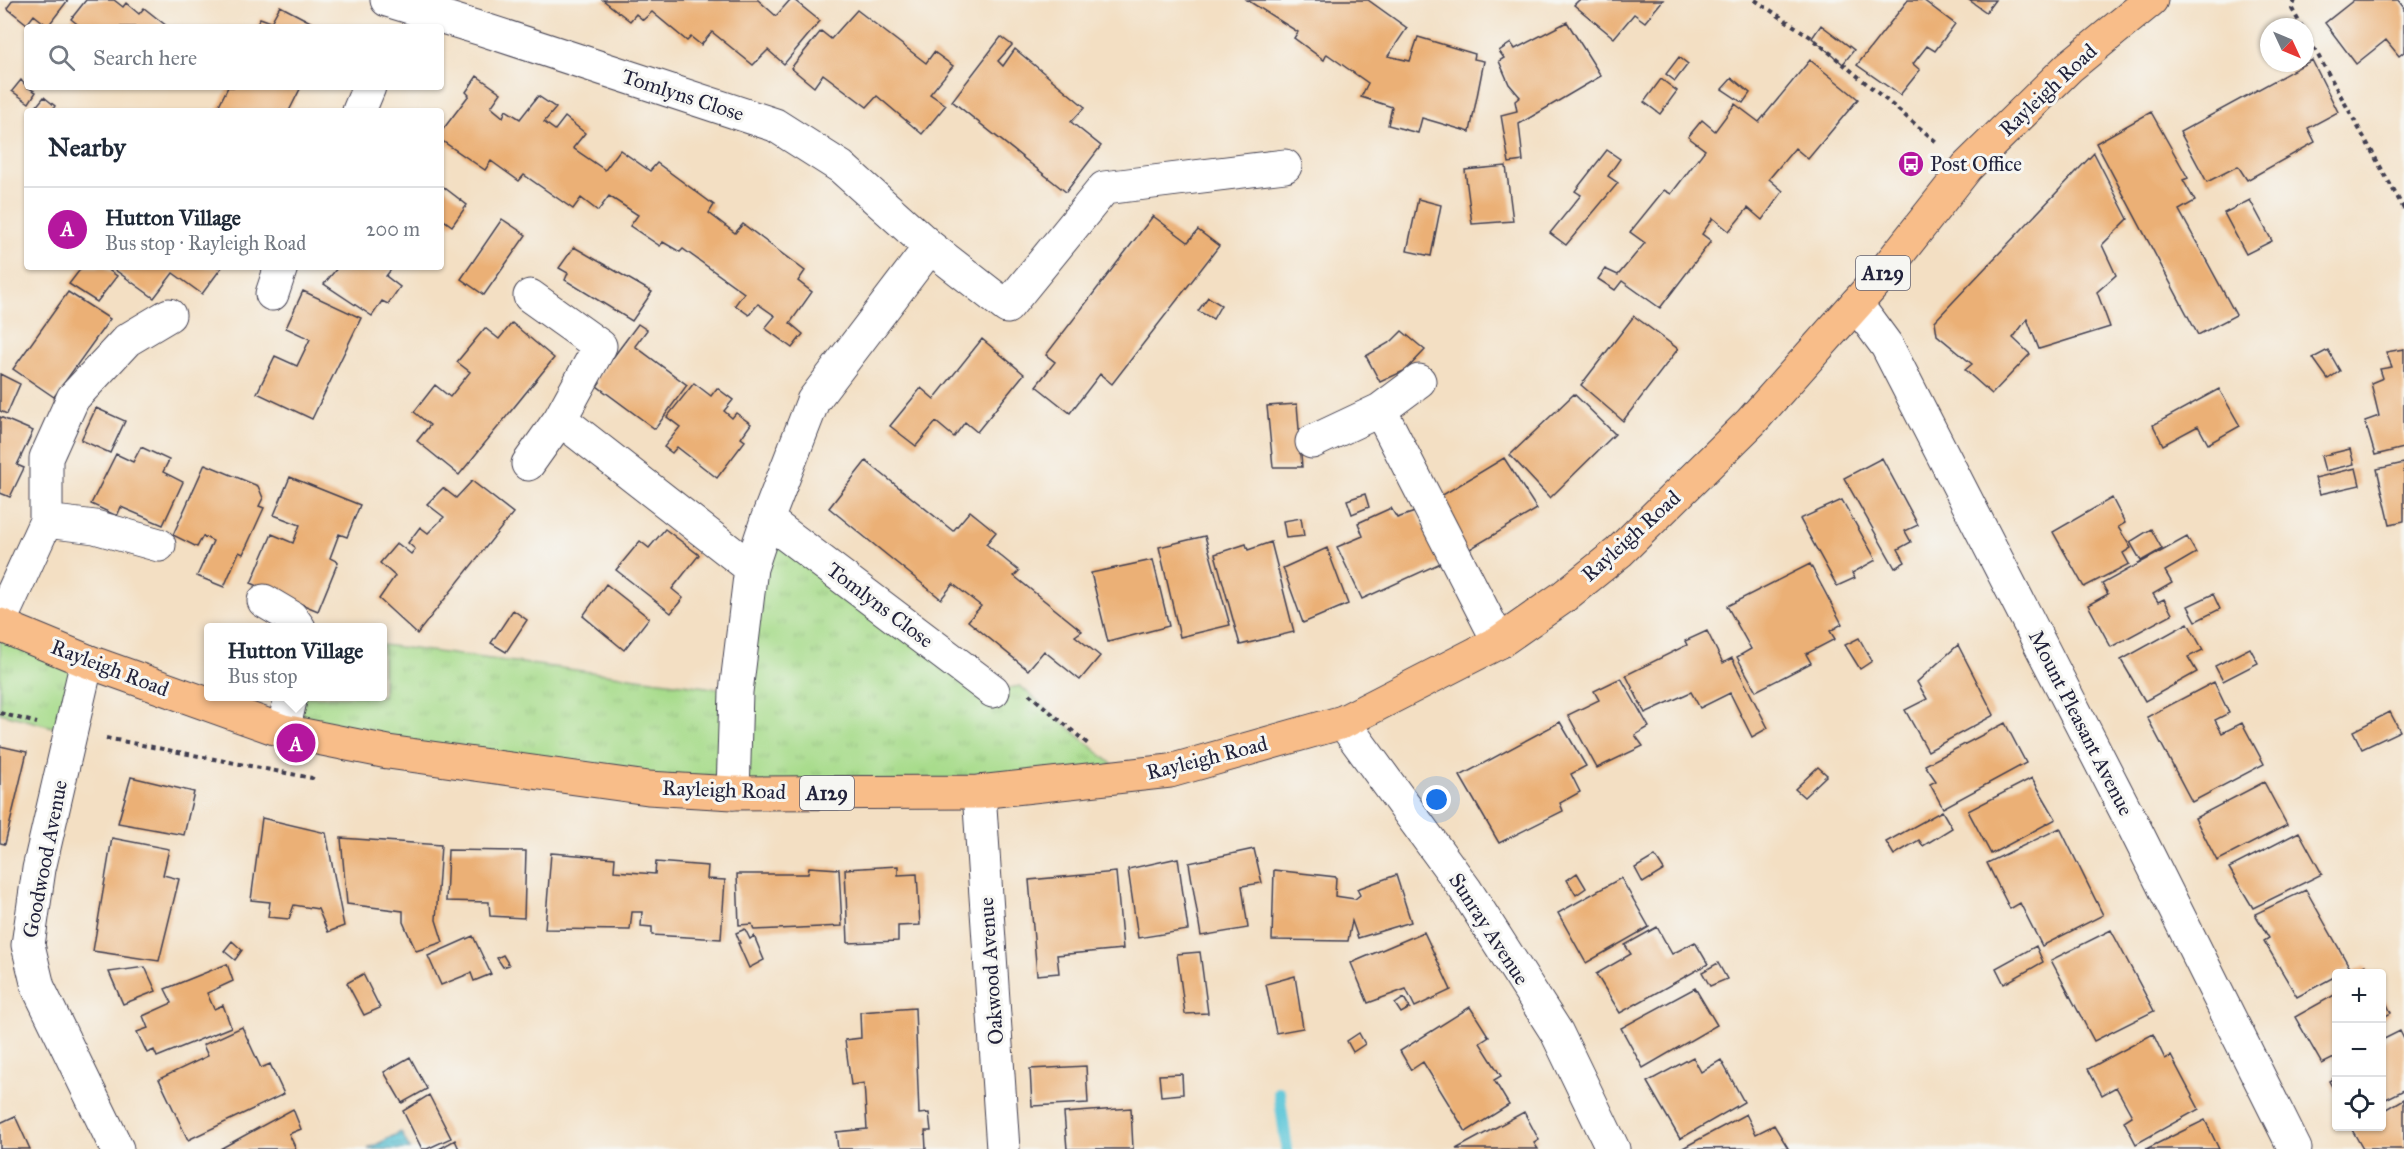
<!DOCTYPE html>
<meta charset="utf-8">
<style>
:root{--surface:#fff;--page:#f6f6f7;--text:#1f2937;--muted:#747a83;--line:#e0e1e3;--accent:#b5179e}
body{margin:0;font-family:"IM FELL Great Primer",serif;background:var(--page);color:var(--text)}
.controls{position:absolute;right:18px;bottom:18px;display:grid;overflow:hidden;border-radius:6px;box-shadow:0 2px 4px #0004}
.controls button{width:54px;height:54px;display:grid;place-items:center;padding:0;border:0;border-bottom:2px solid var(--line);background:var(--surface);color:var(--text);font:30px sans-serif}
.compass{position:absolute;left:2260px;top:18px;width:54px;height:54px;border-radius:50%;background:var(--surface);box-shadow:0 2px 4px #0004;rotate:134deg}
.you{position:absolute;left:1437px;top:800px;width:21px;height:21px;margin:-15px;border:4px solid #fff;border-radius:50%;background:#1a73e8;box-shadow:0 0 0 9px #1a73e833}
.badge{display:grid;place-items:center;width:39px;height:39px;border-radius:50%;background:var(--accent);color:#fff;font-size:20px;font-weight:700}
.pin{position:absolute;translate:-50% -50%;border:3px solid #fff;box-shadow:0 2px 6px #0006}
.popup{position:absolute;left:204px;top:623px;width:183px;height:78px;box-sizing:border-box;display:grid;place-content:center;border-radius:6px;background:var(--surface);filter:drop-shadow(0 2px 4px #0005);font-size:20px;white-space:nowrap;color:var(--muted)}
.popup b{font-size:22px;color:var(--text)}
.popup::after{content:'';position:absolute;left:50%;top:100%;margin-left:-12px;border:12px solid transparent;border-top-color:var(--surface)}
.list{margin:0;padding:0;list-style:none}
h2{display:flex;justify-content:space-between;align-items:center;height:78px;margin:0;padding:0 24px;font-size:26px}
h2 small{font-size:20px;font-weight:400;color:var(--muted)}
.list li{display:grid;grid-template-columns:39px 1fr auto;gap:18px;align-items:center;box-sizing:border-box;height:84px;padding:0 24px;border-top:2px solid var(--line)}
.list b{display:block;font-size:22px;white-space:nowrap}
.list p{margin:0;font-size:20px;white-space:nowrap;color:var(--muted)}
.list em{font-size:20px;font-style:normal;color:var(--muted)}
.icon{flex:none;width:33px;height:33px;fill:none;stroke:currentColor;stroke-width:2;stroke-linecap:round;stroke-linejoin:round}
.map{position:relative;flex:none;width:2404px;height:1149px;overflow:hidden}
.search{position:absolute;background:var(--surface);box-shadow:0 2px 4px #0004;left:24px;top:24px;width:420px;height:66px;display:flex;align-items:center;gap:15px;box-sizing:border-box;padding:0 21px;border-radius:6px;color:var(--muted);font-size:22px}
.panel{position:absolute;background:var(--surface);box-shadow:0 2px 4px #0004;left:24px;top:108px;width:420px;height:162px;border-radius:6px}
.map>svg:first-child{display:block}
</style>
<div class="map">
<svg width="2404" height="1149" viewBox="0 0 2404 1149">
<defs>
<pattern id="grass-tufts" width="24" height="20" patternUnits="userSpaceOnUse" patternTransform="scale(1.5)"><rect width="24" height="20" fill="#a8dc8c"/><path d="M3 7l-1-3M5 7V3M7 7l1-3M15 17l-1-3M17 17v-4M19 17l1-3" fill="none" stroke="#90bc7a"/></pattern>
<pattern id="water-rules" width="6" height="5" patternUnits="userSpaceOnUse" patternTransform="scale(1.5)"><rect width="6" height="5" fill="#5cc6d8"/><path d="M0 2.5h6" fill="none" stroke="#4ca0b0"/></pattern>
</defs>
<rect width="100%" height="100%" fill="#f6f6f2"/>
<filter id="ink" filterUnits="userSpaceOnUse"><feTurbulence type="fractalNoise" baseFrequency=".0167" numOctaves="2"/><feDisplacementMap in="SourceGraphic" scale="12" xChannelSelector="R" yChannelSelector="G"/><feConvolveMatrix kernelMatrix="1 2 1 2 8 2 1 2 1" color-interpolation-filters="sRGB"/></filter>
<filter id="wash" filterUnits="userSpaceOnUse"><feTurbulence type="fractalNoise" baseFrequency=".008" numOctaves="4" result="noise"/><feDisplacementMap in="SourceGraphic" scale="24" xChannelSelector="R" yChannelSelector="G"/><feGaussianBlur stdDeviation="1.35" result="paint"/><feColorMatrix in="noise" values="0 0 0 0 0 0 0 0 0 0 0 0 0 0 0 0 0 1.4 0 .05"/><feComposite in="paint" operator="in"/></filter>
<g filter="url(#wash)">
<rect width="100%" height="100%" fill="#f3dfc3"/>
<path fill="url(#grass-tufts)" stroke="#657f64" stroke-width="1.5" d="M767 520 993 691 1020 686 1126 776 733 793 283 731 291 697 383 696V645L736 691Z
M0 625 87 661 71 732 0 713Z"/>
<path fill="url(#water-rules)" stroke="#3f748a" stroke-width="1.5" d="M401 1132 410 1149H368Z"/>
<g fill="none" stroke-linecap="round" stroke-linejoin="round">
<path stroke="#5cc6d8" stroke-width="12" d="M1279 1092 1287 1149"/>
</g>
<g id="blocks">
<path fill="#ebb076" d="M13 0H68L48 26 34 15 27 24 7 8Z
M86 0H114L123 7 126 3 139 14 144 8 168 27H81L71 19Z
M603 0H758L776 16 790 0H794L820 21 784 64 768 50 753 65 712 32 701 45 691 37 687 41 652 12 643 20 636 14 630 21Z
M1247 0H1368L1407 28 1388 56 1410 61 1418 37 1475 54 1474 59 1484 61 1470 132 1422 118 1418 133 1388 125 1392 107 1361 97 1368 83 1327 54 1324 60 1294 38 1298 32Z
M1579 0H1663L1645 22 1634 14 1614 38 1574 5Z
M1908 0H1923L1955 24 1935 51 1927 46 1913 64 1920 70 1900 95 1857 65Z
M1969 0H1995L1986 12Z
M2354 0H2398L2404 8V52L2399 56 2386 40 2356 64 2325 23Z
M280 6 320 27H256L260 18 271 22Z
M857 10 926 63 934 52 953 66 930 94 946 105 922 134 877 96 867 107 823 74 814 87 791 68 821 31 831 39Z
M1567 22 1601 76 1519 124 1523 161 1509 163 1501 115 1517 111 1515 101 1520 97 1509 84 1499 61 1504 58 1499 51 1511 43 1515 49Z
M1821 25 1854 50 1843 64 1812 38Z
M1001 37 1012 45 998 61 1003 66 1015 49 1085 107 1071 122 1101 146 1066 192 952 101Z
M1679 57 1688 64 1675 81 1666 74Z
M1810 60 1858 99 1808 159 1795 148 1769 179 1783 191 1762 220 1748 208 1729 231 1713 218 1702 234 1711 241 1660 308 1622 281 1615 290 1598 279 1605 269 1618 275 1645 243 1630 232 1664 190 1671 194 1705 150 1688 137 1702 120 1715 131 1735 104 1759 122Z
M2312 60 2338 112 2308 128 2315 142 2247 180 2238 166 2207 182 2180 132Z
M477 76 501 93 491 107 503 117 506 110 520 119 538 96 556 108 544 122 555 130 565 117 585 133 573 148 605 170 620 150 650 171 657 163 714 205 709 213 735 233 743 224 805 271 798 281 812 292 790 323 803 334 792 348 765 328 775 316 758 304 749 315 735 305 744 293 683 249 680 252 663 242 660 246 630 226 638 215 609 196 598 211 581 198 573 209 524 175 519 181 491 161 485 170 441 140V132L469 95 466 92Z
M1732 78 1750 93 1743 103 1722 89Z
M1661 79 1677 91 1660 114 1644 102Z
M21 80 27 87 36 92 29 103 12 91Z
M228 87H301L289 111H216Z
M44 97 55 106 52 111H38L35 108Z
M2151 112 2188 178 2183 180 2195 201 2179 210 2236 315 2198 335 2096 143Z
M1607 150 1620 159 1608 176 1618 183 1566 245 1550 233 1581 195 1575 191Z
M2094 153 2128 219 2102 245 2116 275 2097 292 2110 327 2039 349 2027 319 2013 338 2030 354 1992 394 1965 370 1972 364 1937 335 1935 321Z
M1506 166 1513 221 1472 224 1465 170Z
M441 185 467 205 452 226 441 218Z
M1418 199 1441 205 1431 256 1407 251Z
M2250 200 2272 241 2246 254 2224 213Z
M1153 216 1188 242 1198 230 1219 246 1112 384 1100 374 1070 413 1036 386 1055 362 1046 355Z
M502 219 526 235 484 295 461 279Z
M574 247 652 292 632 321 565 280 568 273 559 268Z
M82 267H104L117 276 97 302 69 284Z
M111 267H222L202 294 173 273 154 298Z
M338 267H393L386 276 400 287 388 304 382 301 372 316 324 284Z
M303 291 361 318 312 419 257 393 275 356 297 366 310 339 286 328Z
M68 292 110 319 54 397 13 369Z
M1208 297 1221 305 1213 319 1198 311Z
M1634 316 1678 349 1623 421 1581 385Z
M512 323 554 358 459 475 417 441 430 425 414 412 435 385 450 397 470 372 457 362 485 328 499 339Z
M638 324 647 330 635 346 687 385 655 429 597 386 600 382 597 379Z
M1402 331 1425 350 1406 370 1380 382 1366 356 1392 341Z
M982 339 1024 374 977 432 965 422 954 437 936 422 916 446 890 426 921 388 934 399Z
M2404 349V448L2375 455 2365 421 2379 416 2371 383 2383 378 2380 369 2392 367 2386 352Z
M2328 350 2340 371 2328 379 2313 358Z
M0 374 20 384 7 414 0 411Z
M694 383 711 396 717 388 733 400 724 411 732 418 736 413 751 424 741 438 745 441 717 478 677 447 672 453 664 447 680 427 667 417Z
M2219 389 2240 426 2208 444 2198 426 2163 445 2153 425Z
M1574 394 1615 434 1550 498 1510 455Z
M1297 404 1302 467H1273L1267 406Z
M96 408 125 421 110 453 81 440Z
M0 417 33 431 17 465 24 468 10 497 0 493Z
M141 447 169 460 163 472 183 482 163 525 121 507 117 516 91 504 116 454 133 462Z
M2350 449 2354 464 2325 471 2321 456Z
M1504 458 1537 509 1460 555 1431 502Z
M1882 458 1918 525 1905 531 1911 542 1898 549 1905 562 1895 568 1844 478Z
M866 461 953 531 970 511 996 532 986 544 1019 571 1014 576 1082 631 1075 636 1100 656 1080 680 1044 651 1028 670 968 621 981 606 953 584 941 599 829 508Z
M2404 463V521L2390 524 2377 469Z
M205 464 258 486 263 498 259 506 264 508 243 554 239 552 224 587 197 576 213 541 203 536 197 547 173 535Z
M2356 468 2360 485 2320 494 2315 478Z
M290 477 360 505 347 537 339 534 330 558 338 562 318 611 251 583 272 534 293 543 300 525 274 515Z
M472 481 513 513 417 634 379 599 395 576 380 563 397 543 411 554 415 549 408 543 420 527 428 533 444 517 427 504 443 488 456 498Z
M1365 494 1369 507 1352 514 1347 500Z
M2112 498 2125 523 2118 527 2131 548 2123 553 2129 564 2084 587 2053 532Z
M1842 500 1876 560 1852 573 1855 578 1837 586 1800 519Z
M1391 508 1397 518 1415 512 1443 562 1362 599 1337 547 1363 536 1358 523Z
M1301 518 1304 536 1286 538 1283 521Z
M665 529 699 555 672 589 683 598 671 613 616 570 640 541 649 548Z
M2151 529 2162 549 2141 561 2130 542Z
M1205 536 1230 625 1180 637 1159 547Z
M2187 537 2196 553 2165 571 2172 583 2153 594 2158 602 2164 599 2172 614 2111 647 2088 605 2108 594 2102 584Z
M1271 542 1294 632 1240 645 1215 554 1246 544 1248 550Z
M1327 548 1348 604 1303 623 1283 568Z
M1153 560 1169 626 1108 642 1091 573Z
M1810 564 1842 624 1830 631 1835 639 1806 654 1811 663 1756 691 1737 657 1751 649 1727 606Z
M606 584 649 618 624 650 583 616Z
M2213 594 2220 609 2196 621 2188 606Z
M513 610 527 620 506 652 491 643Z
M2188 623 2203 650 2188 657 2197 672 2145 701 2121 660Z
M1707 631 1723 663 1732 658 1768 728 1752 737 1730 693 1700 708 1691 692 1645 713 1626 675 1687 645 1685 641Z
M1859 638 1872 661 1860 669 1845 645Z
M1958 645 1994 715 1928 751 1905 710 1927 699 1917 682Z
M2250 648 2258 663 2223 681 2215 666Z
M1621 678 1649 727 1635 735 1643 746 1597 768 1568 715 1599 700 1594 691Z
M2214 682 2229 713 2215 720 2222 733 2242 723 2264 764 2192 802 2147 717Z
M2390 712 2400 731 2362 749 2353 731Z
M1560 722 1586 766 1571 774 1580 792 1560 803 1563 811 1499 843 1460 776Z
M2005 723 2026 763 1943 808 1930 784 1936 781 1925 765Z
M0 746 27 752 5 844 0 843Z
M1818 767 1827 775 1804 797 1795 789Z
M131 777 194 792 184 835 118 823Z
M2032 778 2056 819 1991 854 1968 811Z
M2264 782 2287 825 2217 861 2195 818Z
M1942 811 1952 828 1923 846 1919 840 1894 855 1886 842Z
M262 818 326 833 344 926 328 932 318 909 294 905 289 919 268 917 270 902 251 900Z
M2060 828 2103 915 2042 946 2020 903 2010 909 1987 863Z
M2299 832 2322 874 2253 908 2229 868Z
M112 838 169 849 163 875 179 879 159 961 93 951Z
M341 838 441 845 436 920 443 942 416 951 403 922V911L347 904Z
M1254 849 1262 883 1242 886 1248 928 1201 936 1189 863Z
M448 850 526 851 524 918 490 916 489 902 446 901Z
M551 853 615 858 614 871 655 874 656 862 708 866 707 879 725 880 721 939 652 935V927L641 926 642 912H632L630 930 545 929Z
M1655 856 1664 870 1643 883 1635 868Z
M1178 858 1188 930 1138 938 1128 869Z
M898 866V875L917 874 920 925 898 926V941L848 943 845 869Z
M809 867 839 869 842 926 754 930 752 924 739 925 737 874H808Z
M1274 870 1336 877 1335 896 1355 899 1360 895 1357 889 1396 875 1411 922 1358 938 1352 921 1348 941 1272 940Z
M1116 872 1123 949 1057 955 1059 973 1037 975 1029 880Z
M1577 873 1586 888 1576 895 1567 880Z
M1621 878 1649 927 1586 963 1558 913Z
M2306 890 2350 968 2336 974V976L2297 997 2264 941 2269 938 2255 914Z
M1657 927 1672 954 1695 942 1708 964 1620 1013 1596 974 1631 954 1625 945Z
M745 929 750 939 754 936 764 960 749 968 738 943H740L736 933Z
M2111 930 2154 1011 2094 1041 2051 960Z
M1424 932 1451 990 1415 1007 1406 989 1368 1003 1351 963Z
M473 936 491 974 474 981 471 973 441 985 428 956Z
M232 941 242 950 235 960 224 951Z
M2036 946 2043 962 2004 984 1996 968Z
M1200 952 1208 1013 1185 1014 1177 954Z
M503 955 509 965 503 967 497 958Z
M1718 963 1727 979 1710 986 1702 972Z
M227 964 233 981 207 993 214 1009 223 1005 231 1027 157 1057 154 1050 147 1053 137 1032 148 1028 143 1016 172 1003 165 989Z
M2365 965 2370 974H2349Z
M145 967 156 991 123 1004 109 972Z
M363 974 380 1008 364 1015 347 983Z
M1295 976 1303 1028 1276 1033 1266 984Z
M1695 988 1717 1025 1643 1068 1621 1028Z
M2336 994V1057L2322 1064 2295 1017Z
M2382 994 2391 1013 2382 1018Z
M1404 998 1410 1008 1401 1013 1395 1004Z
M1470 1007 1489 1037 1480 1043 1501 1076 1494 1080 1509 1105 1466 1132 1423 1062 1411 1070 1400 1051Z
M915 1008 919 1114 929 1113 931 1131H925L926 1149H838L836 1132 867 1129 864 1083 851 1085 845 1040 861 1038 860 1012Z
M242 1027 261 1068 270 1064 284 1094 188 1140 159 1079 208 1056 203 1045Z
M2400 1031 2404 1039V1090L2382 1101V1040Z
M1359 1033 1365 1044 1353 1052 1347 1041Z
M2153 1034 2165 1059 2171 1056 2199 1109 2136 1144 2124 1121 2132 1116 2116 1087 2102 1095 2088 1069Z
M410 1057 427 1089 402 1103 384 1072Z
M1693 1057 1701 1072 1721 1060 1744 1102 1680 1139 1647 1082Z
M1086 1066 1088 1103 1032 1106 1030 1069Z
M1182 1074 1183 1094 1161 1096 1159 1075Z
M2336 1077V1094L2329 1081Z
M429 1095 451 1138 427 1149H422L403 1111Z
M2404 1099V1149H2363L2351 1128 2382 1126V1112Z
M1131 1108 1133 1149H1067L1064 1113Z
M293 1109 301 1129 289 1134 296 1149H220Z
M1524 1112 1539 1140 1534 1143 1538 1149H1456Z
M1746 1114 1756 1134 1774 1125 1788 1148 1681 1149Z
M15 1116 30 1149H0V1123Z
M2205 1120 2219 1149H2146Z
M455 1140 459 1149H439Z"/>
</g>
</g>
<g filter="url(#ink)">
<use href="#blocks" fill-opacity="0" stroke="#413e4f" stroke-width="1.5"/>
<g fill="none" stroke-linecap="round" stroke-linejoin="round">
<g stroke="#413e4f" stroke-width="35">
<path id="minor" d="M387 0 485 30 775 125 841 167 930 247 1007 307 1104 188 1285 166
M359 111 369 87
M272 294 281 267
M530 296 600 346 560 419
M1856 304 1887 346 2133 825 2295 1149
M1380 410 1499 642
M1312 442 1380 410 1419 381
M528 464 560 419 751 568
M767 520 993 691
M46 521 95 527 159 545
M264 601 291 617 299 628
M0 621 46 521V458L73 398 127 340 169 315
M87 661 39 869 28 945 38 987 117 1149
M1343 722 1465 889 1557 1033 1613 1149
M283 731 291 696
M979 792 1003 1149
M733 793 736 692 751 568 767 520 813 401 930 247"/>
</g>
<g stroke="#413e4f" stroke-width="35">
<path id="major" d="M0 625 87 661 283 731 388 752 648 788 733 793 979 792 1170 771 1343 722 1499 642 1562 598 1619 552 1751 422 1880 277 1967 167 2069 67 2151 0"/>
</g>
<path stroke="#413e4f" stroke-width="4" stroke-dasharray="4.5 4.5" stroke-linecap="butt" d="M1755 0 1812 38 1939 144
M2295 0 2292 9 2302 27
M2305 32 2404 209
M1029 694 1088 744
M0 713 37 723
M106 738 312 778 314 774"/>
<use href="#minor" stroke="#fff" stroke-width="33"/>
<use href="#major" stroke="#f8bd89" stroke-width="33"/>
</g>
</g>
<defs>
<g id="bus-disc" transform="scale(1.35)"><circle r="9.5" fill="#b5179e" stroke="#f6f6f2"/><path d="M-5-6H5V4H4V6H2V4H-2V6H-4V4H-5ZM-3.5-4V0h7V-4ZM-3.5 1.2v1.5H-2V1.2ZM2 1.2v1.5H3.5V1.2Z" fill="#fff"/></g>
</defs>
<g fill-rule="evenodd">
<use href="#bus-disc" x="1911" y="164"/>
</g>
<g text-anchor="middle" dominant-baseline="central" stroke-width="6" stroke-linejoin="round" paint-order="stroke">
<g fill="#f6f6f2" stroke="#626272" stroke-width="1.5">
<rect x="1856" y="256" width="54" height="34" rx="4.5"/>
<rect x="800" y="776" width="54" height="34" rx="4.5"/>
</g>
<g font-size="20" font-weight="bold" fill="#22223b">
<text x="1883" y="273">A129</text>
<text x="827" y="793">A129</text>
</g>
<g font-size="21" fill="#22223b" stroke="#f6f6f2">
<text transform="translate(2048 90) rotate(-43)">Rayleigh Road</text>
<text transform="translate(683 95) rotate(18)">Tomlyns Close</text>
<text transform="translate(1631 536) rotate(-42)">Rayleigh Road</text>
<text transform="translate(880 605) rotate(37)">Tomlyns Close</text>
<text transform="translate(110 668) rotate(21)">Rayleigh Road</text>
<text transform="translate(2081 723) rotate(63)">Mount Pleasant Avenue</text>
<text transform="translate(1207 758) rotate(-14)">Rayleigh Road</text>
<text transform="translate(724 790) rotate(2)">Rayleigh Road</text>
<text transform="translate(45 859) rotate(-79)">Goodwood Avenue</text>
<text transform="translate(1489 929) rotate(57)">Sunray Avenue</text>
<text transform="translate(991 971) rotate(-94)">Oakwood Avenue</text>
</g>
<g font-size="21" fill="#22223b" stroke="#f6f6f2" text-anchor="start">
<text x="1930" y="164">Post Office</text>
</g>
</g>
</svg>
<div class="controls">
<button>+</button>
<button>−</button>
<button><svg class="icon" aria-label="locate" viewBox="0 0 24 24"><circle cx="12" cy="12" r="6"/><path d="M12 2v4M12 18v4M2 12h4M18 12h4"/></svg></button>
</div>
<svg class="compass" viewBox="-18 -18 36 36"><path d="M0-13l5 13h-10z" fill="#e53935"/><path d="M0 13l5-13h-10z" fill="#747a83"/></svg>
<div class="you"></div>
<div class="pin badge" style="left:296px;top:743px">A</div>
<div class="popup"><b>Hutton Village</b>Bus stop</div>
<div class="search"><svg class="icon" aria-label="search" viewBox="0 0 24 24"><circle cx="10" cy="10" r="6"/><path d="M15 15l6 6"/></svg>Search here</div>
<section class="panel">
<h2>Nearby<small></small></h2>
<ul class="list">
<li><span class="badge">A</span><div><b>Hutton Village</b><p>Bus stop · Rayleigh Road</p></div><em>200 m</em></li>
</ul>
</section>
</div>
